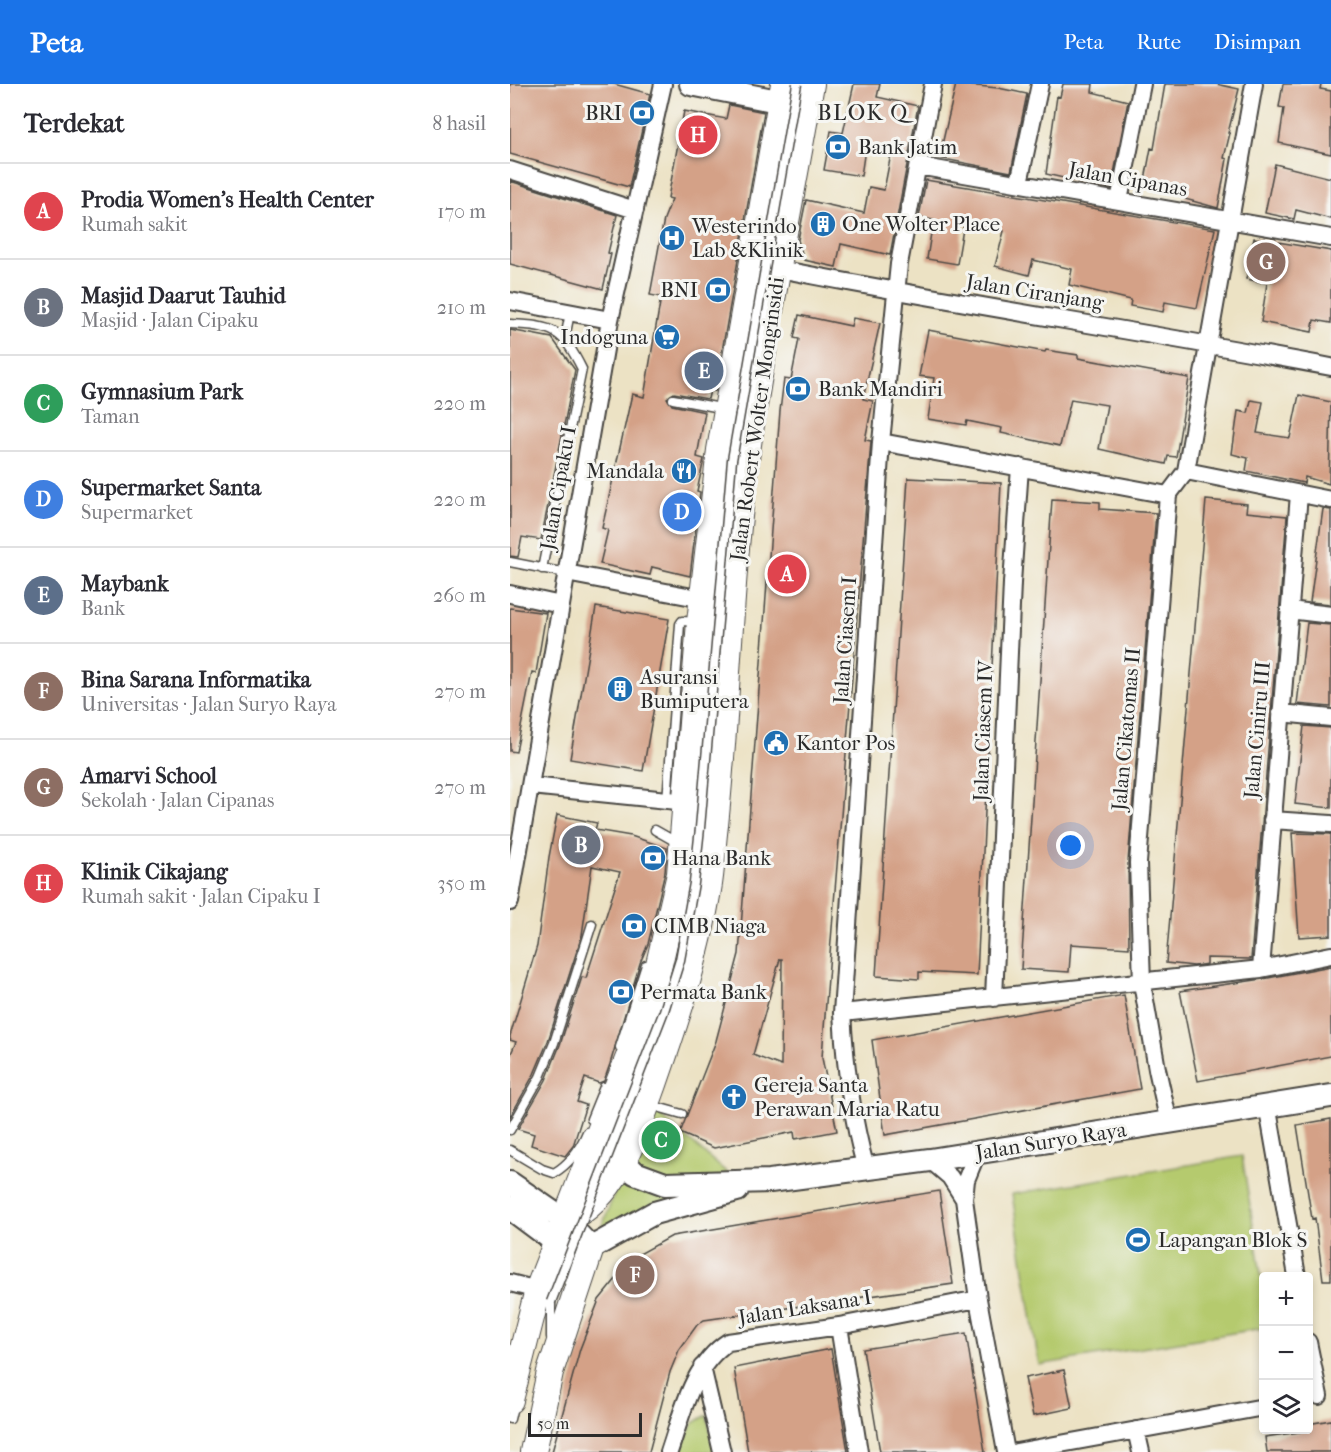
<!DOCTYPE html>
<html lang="id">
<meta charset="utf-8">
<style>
:root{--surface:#fff;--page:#f7f7f7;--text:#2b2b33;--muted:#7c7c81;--line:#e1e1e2;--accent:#1a73e8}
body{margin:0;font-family:"IM FELL French Canon",serif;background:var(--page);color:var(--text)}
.controls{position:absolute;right:18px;bottom:18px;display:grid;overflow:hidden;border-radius:6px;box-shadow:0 3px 9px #0003}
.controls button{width:54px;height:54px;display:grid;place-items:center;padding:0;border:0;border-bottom:2px solid var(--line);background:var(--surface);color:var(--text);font:30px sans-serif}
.scale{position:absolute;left:18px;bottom:15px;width:114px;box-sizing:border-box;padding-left:6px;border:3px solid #2b2b2b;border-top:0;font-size:16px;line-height:21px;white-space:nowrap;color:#2b2b2b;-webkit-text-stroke:4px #f6f6f2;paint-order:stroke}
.you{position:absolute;left:561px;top:762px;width:21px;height:21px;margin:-15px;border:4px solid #fff;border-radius:50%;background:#1a73e8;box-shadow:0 0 0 9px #1a73e833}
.badge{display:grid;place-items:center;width:39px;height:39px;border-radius:50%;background:var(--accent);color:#fff;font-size:20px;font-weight:700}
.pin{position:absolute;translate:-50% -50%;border:3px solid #fff;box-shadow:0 2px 6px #0006}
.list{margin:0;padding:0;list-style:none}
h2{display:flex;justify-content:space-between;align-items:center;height:78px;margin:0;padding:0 24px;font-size:26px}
h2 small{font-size:20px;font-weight:400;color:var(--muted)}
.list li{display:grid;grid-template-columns:39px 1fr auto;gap:18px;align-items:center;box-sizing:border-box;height:96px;padding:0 24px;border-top:2px solid var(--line)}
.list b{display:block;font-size:22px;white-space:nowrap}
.list p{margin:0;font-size:20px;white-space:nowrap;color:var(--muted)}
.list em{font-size:20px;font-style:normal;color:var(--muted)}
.icon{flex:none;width:33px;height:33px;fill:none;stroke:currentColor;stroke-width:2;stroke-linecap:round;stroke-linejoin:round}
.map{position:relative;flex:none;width:821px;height:1368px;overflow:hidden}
header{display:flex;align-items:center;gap:36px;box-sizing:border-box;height:84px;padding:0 30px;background:var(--accent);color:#fff}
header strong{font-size:28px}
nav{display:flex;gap:33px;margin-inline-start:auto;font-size:21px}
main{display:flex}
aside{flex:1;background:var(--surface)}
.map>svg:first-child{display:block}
</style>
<header>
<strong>Peta</strong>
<nav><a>Peta</a><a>Rute</a><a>Disimpan</a></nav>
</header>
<main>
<aside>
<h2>Terdekat<small>8 hasil</small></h2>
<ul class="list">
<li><span class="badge" style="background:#e0444e">A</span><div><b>Prodia Women's Health Center</b><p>Rumah sakit</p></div><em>170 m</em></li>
<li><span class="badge" style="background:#6b7280">B</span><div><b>Masjid Daarut Tauhid</b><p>Masjid · Jalan Cipaku</p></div><em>210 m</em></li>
<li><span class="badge" style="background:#2e9e5b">C</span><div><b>Gymnasium Park</b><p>Taman</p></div><em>220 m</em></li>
<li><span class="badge" style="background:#3f7fe0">D</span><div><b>Supermarket Santa</b><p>Supermarket</p></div><em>220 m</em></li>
<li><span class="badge" style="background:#5c6f8a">E</span><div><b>Maybank</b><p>Bank</p></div><em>260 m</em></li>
<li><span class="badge" style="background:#8d6e63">F</span><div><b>Bina Sarana Informatika</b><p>Universitas · Jalan Suryo Raya</p></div><em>270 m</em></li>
<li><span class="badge" style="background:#8d6e63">G</span><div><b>Amarvi School</b><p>Sekolah · Jalan Cipanas</p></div><em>270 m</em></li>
<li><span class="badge" style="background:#e0444e">H</span><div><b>Klinik Cikajang</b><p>Rumah sakit · Jalan Cipaku I</p></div><em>350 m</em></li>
</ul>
</aside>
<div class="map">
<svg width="821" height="1368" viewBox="0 0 821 1368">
<rect width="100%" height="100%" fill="#f6f6f2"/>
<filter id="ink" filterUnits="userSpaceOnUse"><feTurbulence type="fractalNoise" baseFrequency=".0167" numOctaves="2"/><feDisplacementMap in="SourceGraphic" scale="12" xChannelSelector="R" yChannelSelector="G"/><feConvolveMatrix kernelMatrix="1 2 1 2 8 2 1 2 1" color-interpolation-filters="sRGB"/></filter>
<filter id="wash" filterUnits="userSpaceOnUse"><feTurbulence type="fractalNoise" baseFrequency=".008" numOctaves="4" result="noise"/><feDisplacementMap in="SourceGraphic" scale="24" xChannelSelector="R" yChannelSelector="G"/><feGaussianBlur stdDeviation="1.35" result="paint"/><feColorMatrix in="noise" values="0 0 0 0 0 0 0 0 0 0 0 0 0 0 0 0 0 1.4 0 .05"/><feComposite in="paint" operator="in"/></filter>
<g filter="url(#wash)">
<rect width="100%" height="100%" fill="#ece2c4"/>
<path fill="#b5ca6e" stroke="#707a4c" stroke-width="1.5" d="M137 1020 221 1092 90 1148Z
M732 1072 753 1203V1244L529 1281 502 1110Z
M197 1331 204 1368H169L182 1340Z"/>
<g id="blocks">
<path fill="#d4a187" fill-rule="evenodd" d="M0 0H104L140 10 119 103 0 70Z
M344 0H370L367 13 408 22 380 171 331 160 326 183 294 176 288 156 296 116 354 129 359 103 374 106 381 70 355 65 351 92 314 86 321 47 333 49Z
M446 0 488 4 517 10 501 88 429 74Z
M553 0H583L582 8 618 17 601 105 536 90 547 12 550 13Z
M655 0H706L729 5 718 49H720L714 74 717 75 708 124 675 115 676 109 634 101 641 64 644 65Z
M773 0H811L810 5 821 7V70L769 59 774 24 769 23Z
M219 21 254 28 205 307 200 306 198 315 164 309 157 314 162 321 195 328 187 373 194 375 187 407 190 408 180 492 142 483 140 491 90 480 98 446 92 444 122 310 134 313 151 213 140 211 154 135 162 115 158 114 174 27 216 35Z
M765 80 821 94V135L786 126 784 135 755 129Z
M416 96 705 145 687 224 655 218 653 228 620 222 621 216 559 201 562 185 523 176 519 191 485 182 494 147 454 139 447 180 417 175 423 136 409 133Z
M0 97 107 131 98 169 101 170 93 205 0 180Z
M744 154 821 167V239L804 236 802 248 751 238 757 199 736 195Z
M289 231 341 242 343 234 370 239 353 315 363 317 355 356 361 357 314 944 312 974 327 1047 285 1055 284 1048 204 1064 170 1049 206 957 229 870 270 327 274 295 281 296 289 255 284 254ZM270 875H272L271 982 243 971Z
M0 246 42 254 65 286 31 456 12 453 8 473 0 472Z
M418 246 535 268 536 266 568 271V274L679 294 666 373 658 372 656 380 589 365 597 321 561 315 550 362 491 349 492 344 457 337 456 341 418 335 424 294 409 292Z
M789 311 821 318 819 400 795 393 794 399 736 387 738 374 722 370 728 327 738 329 741 316 753 318 747 349 780 354Z
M398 394 491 399 467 891 409 888V895L366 892Z
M542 415 590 418V425L646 429 618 778 619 864 561 860 559 888 511 885Z
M696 416 737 420 736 428 777 432 741 875 697 874V880L684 882 656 879Z
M813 425 821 426V520L800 518Z
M86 523 159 535 133 687 60 675Z
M0 524 36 529 26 589 22 588 6 668 0 667Z
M797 539 821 541V623L787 620Z
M794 642 821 644V724L785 720Z
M47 731 87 739 85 746 121 752 157 764 155 788 138 860 130 879 100 980 94 997 89 999 75 994 67 1018 76 1021 63 1062 55 1072 21 1061 24 1050 8 1045 36 996 50 961 72 893 76 894 110 788 82 782 72 851 38 957 24 990 0 1033V972L6 958 0 956V952L27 862 39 773Z
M782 749 821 750V851L789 853Z
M821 882V972L688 997 670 907 753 895Z
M614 911 630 1005 375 1051 362 956Z
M821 1035V1196H813L805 1134 802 1135 787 1041Z
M429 1107 443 1200 194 1236 187 1241 169 1266 160 1288 139 1368H42L70 1265 89 1216 124 1173 162 1152Z
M456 1249 475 1368H370L353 1265Z
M321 1265 338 1368H238L224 1284Z
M554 1286 562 1324 523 1332 515 1294Z
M821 1336V1368H757L755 1353 790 1348 789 1346H798V1340Z"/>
</g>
</g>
<g filter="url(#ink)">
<use href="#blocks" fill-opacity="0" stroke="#484642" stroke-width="1.5"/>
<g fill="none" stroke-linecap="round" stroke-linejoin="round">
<g stroke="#484642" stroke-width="11">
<path id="lane" d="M0 240C44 242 52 245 72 285L32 485
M55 254 60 229
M163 315 216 325
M0 478 56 489
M157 717 170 540 172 537 188 538
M145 746 168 759
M110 963 136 881
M140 1021 172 1030
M81 1035 94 1003
M0 1046 30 993 44 959 82 840
M0 1066 32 1085 44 1089C61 1079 70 1065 77 1048
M41 1218V1253
M0 1335 4 1318"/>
</g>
<g stroke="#484642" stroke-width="20">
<path id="street" d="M408 82 821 154
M0 86 125 126
M509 99 530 0
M609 117 632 0
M259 187 269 185C452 221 637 248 821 283
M0 217 100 236
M371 358 658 411
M676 387 821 416
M56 489 193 515
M0 510 51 521
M779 526 821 531
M771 629 821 634
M21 702 177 718
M762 736 821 740
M0 818 100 236 153 0
M751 885 789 410
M484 914 502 499 510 383
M332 929 751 885 821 871
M757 1020 787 1192
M659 1039 647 985 632 899 628 779 658 411 676 387 744 0
M467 1069 456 1096 454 1115 468 1215 496 1368
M420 1076 440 1093 454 1115
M356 1085C342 1034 335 982 332 929L371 358 389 180 423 0
M0 1199 28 1206
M329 1242 349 1368
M798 1258 809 1312
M192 1283 212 1368
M626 1346 631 1368
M159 1368C172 1330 182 1281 218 1258L329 1242 468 1215
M506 1368 754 1323"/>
</g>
<g stroke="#484642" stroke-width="26">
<path id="secondary" d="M181 0 288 21
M101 1064 125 1089 155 1100 260 1097 420 1076 821 1012
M0 1099 55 1137 81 1164 144 1129 227 1106
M0 1124 47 1159"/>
</g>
<g stroke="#484642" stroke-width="28">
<path id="primary" d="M57 1136C107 1112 126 1050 144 1000 166 937 187 873 198 806 202 785 202 763 205 741 218 619 219 496 236 374 254 249 279 125 301 0
M0 1316 28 1206 140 919 170 790 190 538 210 366 274 0
M23 1368 40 1288 81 1164"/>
</g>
<use href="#lane" stroke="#fff" stroke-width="8"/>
<use href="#street" stroke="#fff" stroke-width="16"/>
<use href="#secondary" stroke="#fff" stroke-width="22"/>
<use href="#primary" stroke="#fff" stroke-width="26"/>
<g stroke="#484642" stroke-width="11" stroke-linecap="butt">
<path id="lane-bridge" d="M41 1218 154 927 170 876 184 799 190 744 222 376 287 0"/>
</g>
<use href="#lane-bridge" stroke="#fff" stroke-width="8"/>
</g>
</g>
<defs>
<g id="bank-disc" transform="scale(1.35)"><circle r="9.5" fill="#1f6fb2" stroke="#f6f6f2"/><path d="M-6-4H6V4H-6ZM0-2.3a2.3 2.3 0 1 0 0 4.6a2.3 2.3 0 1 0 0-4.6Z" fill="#fff"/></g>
<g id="building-disc" transform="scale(1.35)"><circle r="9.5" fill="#1f6fb2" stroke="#f6f6f2"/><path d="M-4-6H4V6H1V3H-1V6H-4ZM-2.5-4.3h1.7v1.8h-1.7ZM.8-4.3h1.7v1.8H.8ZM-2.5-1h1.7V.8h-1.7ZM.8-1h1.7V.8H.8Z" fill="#fff"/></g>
<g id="hospital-disc" transform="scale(1.35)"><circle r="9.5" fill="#1f6fb2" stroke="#f6f6f2"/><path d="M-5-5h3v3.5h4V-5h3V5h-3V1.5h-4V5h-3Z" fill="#fff"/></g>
<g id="supermarket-disc" transform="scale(1.35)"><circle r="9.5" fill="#1f6fb2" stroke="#f6f6f2"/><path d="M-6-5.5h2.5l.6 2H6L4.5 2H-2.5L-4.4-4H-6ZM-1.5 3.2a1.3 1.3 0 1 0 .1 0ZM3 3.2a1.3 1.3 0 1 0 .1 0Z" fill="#fff"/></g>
<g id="restaurant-disc" transform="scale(1.35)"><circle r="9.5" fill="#1f6fb2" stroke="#f6f6f2"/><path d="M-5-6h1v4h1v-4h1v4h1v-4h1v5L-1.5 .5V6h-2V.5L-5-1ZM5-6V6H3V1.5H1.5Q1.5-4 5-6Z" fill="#fff"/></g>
<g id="civic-disc" transform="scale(1.35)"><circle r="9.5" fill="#1f6fb2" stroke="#f6f6f2"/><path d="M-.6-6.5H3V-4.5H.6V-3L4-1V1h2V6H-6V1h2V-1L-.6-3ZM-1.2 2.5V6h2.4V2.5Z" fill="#fff"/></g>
<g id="church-disc" transform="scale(1.35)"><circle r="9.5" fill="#1f6fb2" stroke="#f6f6f2"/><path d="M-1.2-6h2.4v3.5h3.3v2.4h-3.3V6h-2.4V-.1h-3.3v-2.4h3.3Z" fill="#fff"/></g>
<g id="stadium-disc" transform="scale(1.35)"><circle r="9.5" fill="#1f6fb2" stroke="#f6f6f2"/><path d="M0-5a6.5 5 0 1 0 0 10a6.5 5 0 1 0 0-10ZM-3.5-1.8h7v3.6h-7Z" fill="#fff"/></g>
</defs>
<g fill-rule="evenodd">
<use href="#bank-disc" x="132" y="29"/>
<use href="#bank-disc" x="328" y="63"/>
<use href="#building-disc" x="313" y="140"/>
<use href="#hospital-disc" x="162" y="154"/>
<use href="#bank-disc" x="208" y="206"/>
<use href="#supermarket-disc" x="157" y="253"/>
<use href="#bank-disc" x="288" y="305"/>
<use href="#restaurant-disc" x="174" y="387"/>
<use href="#building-disc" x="110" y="605"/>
<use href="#civic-disc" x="266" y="659"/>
<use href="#bank-disc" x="143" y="774"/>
<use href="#bank-disc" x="124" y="842"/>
<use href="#bank-disc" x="111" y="908"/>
<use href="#church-disc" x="224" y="1013"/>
<use href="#stadium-disc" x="628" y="1156"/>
</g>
<g text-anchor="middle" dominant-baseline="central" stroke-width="6" stroke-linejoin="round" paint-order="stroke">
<g font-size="21" fill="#2b2b2b" stroke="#f6f6f2" text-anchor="start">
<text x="112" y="29" text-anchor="end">BRI</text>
<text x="348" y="63">Bank Jatim</text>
<text x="332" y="140">One Wolter Place</text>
<text x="182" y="142">Westerindo<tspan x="182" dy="24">Lab &amp;Klinik</tspan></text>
<text x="188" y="206" text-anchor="end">BNI</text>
<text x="138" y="253" text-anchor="end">Indoguna</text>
<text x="308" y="305">Bank Mandiri</text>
<text x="154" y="387" text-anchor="end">Mandala</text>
<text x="130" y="593">Asuransi<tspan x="130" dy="24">Bumiputera</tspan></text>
<text x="286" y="659">Kantor Pos</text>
<text x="162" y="774">Hana Bank</text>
<text x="144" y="842">CIMB Niaga</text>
<text x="130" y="908">Permata Bank</text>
<text x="244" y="1001">Gereja Santa<tspan x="244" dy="24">Perawan Maria Ratu</tspan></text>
<text x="648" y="1156">Lapangan Blok S</text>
</g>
<g font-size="21" fill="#2b2b2b" stroke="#f6f6f2">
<text transform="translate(618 95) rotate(10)">Jalan Cipanas</text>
<text transform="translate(525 208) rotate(9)">Jalan Ciranjang</text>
<text transform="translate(247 335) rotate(-82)">Jalan Robert Wolter Monginsidi</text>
<text transform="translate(48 404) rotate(-80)">Jalan Cipaku I</text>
<text transform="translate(335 556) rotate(-86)">Jalan Ciasem I</text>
<text transform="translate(616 645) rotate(-85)">Jalan Cikatomas II</text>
<text transform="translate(747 646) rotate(-85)">Jalan Ciniru III</text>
<text transform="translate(473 647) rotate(-88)">Jalan Ciasem IV</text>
<text transform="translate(541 1057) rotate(-9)">Jalan Suryo Raya</text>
<text transform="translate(295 1223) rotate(-9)">Jalan Laksana I</text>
</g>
<g font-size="22" letter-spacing="1.5" fill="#2b2b2b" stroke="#f6f6f2">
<text x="353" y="29">BLOK Q</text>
</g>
</g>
</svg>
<div class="controls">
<button>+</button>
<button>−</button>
<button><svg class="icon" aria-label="layers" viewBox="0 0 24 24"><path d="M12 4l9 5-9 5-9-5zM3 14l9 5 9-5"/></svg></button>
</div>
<div class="scale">50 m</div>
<div class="you"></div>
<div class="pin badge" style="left:277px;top:490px;background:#e0444e">A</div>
<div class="pin badge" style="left:71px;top:761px;background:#6b7280">B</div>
<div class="pin badge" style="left:151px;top:1056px;background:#2e9e5b">C</div>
<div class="pin badge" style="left:172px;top:428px;background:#3f7fe0">D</div>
<div class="pin badge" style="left:194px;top:287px;background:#5c6f8a">E</div>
<div class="pin badge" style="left:125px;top:1191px;background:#8d6e63">F</div>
<div class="pin badge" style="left:756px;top:178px;background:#8d6e63">G</div>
<div class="pin badge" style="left:188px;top:51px;background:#e0444e">H</div>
</div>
</main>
